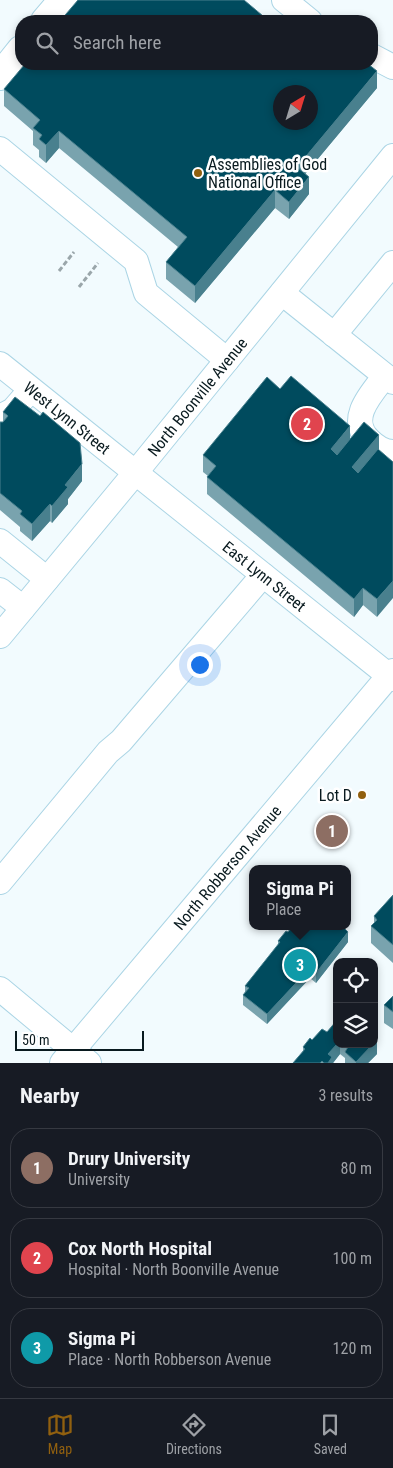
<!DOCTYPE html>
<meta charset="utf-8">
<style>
:root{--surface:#171b24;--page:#20242c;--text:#f1f3f6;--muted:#9ea1a6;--line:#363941;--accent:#91600f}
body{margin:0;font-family:"Roboto Condensed",sans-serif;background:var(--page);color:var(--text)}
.controls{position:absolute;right:15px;bottom:15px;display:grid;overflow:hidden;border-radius:10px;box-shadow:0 2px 8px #0003}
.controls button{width:45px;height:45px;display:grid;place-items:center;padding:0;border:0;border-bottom:1px solid var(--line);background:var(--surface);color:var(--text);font:25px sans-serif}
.compass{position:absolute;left:273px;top:85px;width:45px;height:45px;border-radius:50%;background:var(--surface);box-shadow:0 2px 8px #0003;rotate:38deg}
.scale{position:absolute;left:15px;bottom:12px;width:129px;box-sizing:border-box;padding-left:5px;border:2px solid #091a1f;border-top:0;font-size:14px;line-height:18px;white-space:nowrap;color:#091a1f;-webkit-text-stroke:4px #fff;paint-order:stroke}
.you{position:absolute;left:199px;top:664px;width:18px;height:18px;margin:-12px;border:4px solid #fff;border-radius:50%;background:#1a73e8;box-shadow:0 0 0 8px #1a73e833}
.badge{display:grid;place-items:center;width:32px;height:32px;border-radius:50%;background:var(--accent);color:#fff;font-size:16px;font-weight:700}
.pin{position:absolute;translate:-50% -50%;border:2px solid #fff;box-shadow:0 1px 5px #0006}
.popup{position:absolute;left:249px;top:865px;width:102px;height:65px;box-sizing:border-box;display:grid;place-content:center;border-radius:10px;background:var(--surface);filter:drop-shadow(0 1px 4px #0005);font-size:16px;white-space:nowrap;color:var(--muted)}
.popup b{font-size:19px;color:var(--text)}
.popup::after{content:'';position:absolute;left:50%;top:100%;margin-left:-10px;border:10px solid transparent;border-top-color:var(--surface)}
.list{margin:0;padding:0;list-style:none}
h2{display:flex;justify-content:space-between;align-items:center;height:65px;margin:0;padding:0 20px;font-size:21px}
h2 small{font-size:16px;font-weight:400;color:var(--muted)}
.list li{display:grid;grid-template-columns:32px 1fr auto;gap:15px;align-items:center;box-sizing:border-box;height:80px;margin:0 10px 10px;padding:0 10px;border:1px solid var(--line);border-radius:20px}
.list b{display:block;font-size:19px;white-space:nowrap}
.list p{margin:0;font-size:16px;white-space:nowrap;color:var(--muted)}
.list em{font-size:16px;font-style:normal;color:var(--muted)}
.icon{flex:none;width:28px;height:28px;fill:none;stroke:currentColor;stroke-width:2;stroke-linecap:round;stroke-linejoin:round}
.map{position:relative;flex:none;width:393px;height:1063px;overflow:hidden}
.search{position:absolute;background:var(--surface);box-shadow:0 2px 8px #0003;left:15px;right:15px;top:15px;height:55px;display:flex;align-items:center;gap:12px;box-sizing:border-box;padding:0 18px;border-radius:20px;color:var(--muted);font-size:19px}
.sheet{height:335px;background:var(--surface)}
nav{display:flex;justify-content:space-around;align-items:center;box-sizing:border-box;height:70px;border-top:1px solid var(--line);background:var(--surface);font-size:14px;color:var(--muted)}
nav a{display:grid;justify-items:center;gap:2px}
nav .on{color:var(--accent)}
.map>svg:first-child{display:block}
</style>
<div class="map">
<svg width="393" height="1063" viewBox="0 0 393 1063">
<rect width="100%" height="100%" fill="#f2fbfe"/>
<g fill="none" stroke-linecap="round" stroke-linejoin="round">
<g stroke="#abd5e5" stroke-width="26">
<g id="minor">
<path d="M284 0 310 21"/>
<path d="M372 56 393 67"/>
<path d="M0 149 136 261 146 293 227 360"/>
<path d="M282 293 393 382"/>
<path d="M334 335 393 263"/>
<path id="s1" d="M0 364 393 679"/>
<path d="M385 376C371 394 347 419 369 440 376 447 383 452 393 452"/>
<path d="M0 417 13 410 27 394"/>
<path d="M0 541 47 579"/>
<path d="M0 590 23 608"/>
<path id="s2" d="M0 636 136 472 393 156"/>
<path d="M0 882 108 752 121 741 263 575"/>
<path d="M0 989 89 1063"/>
<path id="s3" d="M62 1063 393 671"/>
</g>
</g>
<g stroke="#abd5e5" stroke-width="30">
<path id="major" d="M45 21 63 0
M0 76 21 50"/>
</g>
<path stroke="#9aa6aa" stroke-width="3" stroke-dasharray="5 2.5" stroke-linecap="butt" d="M59 271 74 252
M79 287 98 263"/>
<use href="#minor" stroke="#fff" stroke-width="24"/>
<use href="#major" stroke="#fff" stroke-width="28"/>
</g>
<path fill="#79a3ae" d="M325 68 377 88 305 174 309 194 289 219 275 208 195 303 166 279V262L178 247 59 148 46 163 39 157V150L33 145V131L4 106V89Z
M280 389 350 439 379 435 377 617 363 605 354 617 207 494V477L208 476 203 472V455Z
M3 412 82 481 68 499V504L52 523 50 521 32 541 20 531V527L0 510V422H3Z
M393 895V963L371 943V926L374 923V916Z
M288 932 348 942 316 983 310 978 267 1024 243 1005V995L245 992V986L278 945V941Z
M393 996V1029L384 1023V1005Z
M312 1040 337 1044H374L377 1054 368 1063H345V1058L340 1054 333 1063H293L303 1051V1047Z"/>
<path fill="#49808e" d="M377 71V88L297 184V167Z
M59 131V148L46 163V145Z
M309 177V194L289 219V202Z
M275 190V208L195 303V286Z
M350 426V443L331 467V449Z
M379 435V452L352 485V467Z
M82 464V481L68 499V504L52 523V506L65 485Z
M50 504V521L32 541V524Z
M393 581V598L377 617V599Z
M363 588V605L354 617V599Z
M348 932V942L316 983V973Z
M310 968V978L267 1024V1014Z
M377 1040V1054L368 1063H356V1062L373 1044H374V1042Z
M337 1044H340V1054L333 1063H328V1054Z"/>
<path fill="#004b5e" stroke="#49808e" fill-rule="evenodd" d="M78 0H244L269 21H60Z
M25 64H320L325 68 328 64H368L377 71 297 167 309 177 289 202 275 190 195 286 166 262 187 237 59 131 46 145 39 139 42 135 33 128 40 120 4 89ZM280 92H310V122H280Z
M291 376 350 426 331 449 337 455 364 422 379 435 352 467 358 473 378 449 393 462V581L377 599 363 588 354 599 207 477 216 466 203 455 267 377 280 389Z
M15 397 40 416 43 412 80 443 82 464 65 485 68 487 52 506 50 504 32 524 20 514 22 511 0 493V422H3L8 416 3 412Z
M393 895V945L371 926 377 920 374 916Z
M292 926H342L348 932 316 973 310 968 267 1014 243 995 249 988 245 986 280 942 278 941 286 931 288 932Z
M393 996V1012L384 1005Z
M337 1020V1044L328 1054 332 1057 328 1063H324L322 1061 320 1063H293L305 1049 303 1047 310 1038 312 1040 322 1029 327 1032Z
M346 1044H373L356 1062 345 1052 348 1047Z"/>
<g fill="#91600f" stroke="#fff" stroke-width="2">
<circle cx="198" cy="173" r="5"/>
<circle cx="362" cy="795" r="5"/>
</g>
<g text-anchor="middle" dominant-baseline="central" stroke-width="5" stroke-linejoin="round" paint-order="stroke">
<g font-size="16" fill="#091a1f" stroke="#fff" text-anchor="start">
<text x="208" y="164">Assemblies of God<tspan x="208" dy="18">National Office</tspan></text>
<text x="352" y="795" text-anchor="end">Lot D</text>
</g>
<g font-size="16" fill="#091a1f" stroke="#fff">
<text stroke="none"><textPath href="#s2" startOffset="310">North Boonville Avenue</textPath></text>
<text stroke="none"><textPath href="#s1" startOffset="86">West Lynn Street</textPath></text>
<text stroke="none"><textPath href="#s1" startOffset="339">East Lynn Street</textPath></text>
<text stroke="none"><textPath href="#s3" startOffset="256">North Robberson Avenue</textPath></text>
</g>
</g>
</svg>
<div class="controls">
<button><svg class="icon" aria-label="locate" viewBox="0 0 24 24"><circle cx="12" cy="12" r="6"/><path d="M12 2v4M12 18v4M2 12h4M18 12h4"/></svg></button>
<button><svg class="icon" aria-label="layers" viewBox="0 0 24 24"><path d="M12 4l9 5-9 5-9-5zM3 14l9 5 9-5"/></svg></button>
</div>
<svg class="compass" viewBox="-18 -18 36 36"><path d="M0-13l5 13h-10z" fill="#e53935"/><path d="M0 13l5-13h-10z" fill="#9ea1a6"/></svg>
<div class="scale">50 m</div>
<div class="you"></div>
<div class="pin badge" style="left:332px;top:831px;background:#8d6e63">1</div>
<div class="pin badge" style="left:307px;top:424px;background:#e0444e">2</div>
<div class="pin badge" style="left:300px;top:965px;background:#0f9aa8">3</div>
<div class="popup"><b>Sigma Pi</b>Place</div>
<div class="search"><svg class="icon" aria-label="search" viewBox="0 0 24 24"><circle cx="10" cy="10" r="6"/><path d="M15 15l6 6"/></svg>Search here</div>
</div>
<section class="sheet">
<h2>Nearby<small>3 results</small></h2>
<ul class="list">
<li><span class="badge" style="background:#8d6e63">1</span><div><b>Drury University</b><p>University</p></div><em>80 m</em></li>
<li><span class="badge" style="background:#e0444e">2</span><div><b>Cox North Hospital</b><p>Hospital · North Boonville Avenue</p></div><em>100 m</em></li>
<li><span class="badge" style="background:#0f9aa8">3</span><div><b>Sigma Pi</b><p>Place · North Robberson Avenue</p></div><em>120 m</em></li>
</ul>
</section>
<nav>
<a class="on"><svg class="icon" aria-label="map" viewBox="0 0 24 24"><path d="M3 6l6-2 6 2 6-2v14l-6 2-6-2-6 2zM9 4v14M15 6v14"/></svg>Map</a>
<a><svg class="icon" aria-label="directions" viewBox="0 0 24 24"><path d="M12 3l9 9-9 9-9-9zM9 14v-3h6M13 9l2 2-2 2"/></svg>Directions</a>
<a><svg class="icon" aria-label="saved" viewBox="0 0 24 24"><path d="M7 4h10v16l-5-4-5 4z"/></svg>Saved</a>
</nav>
